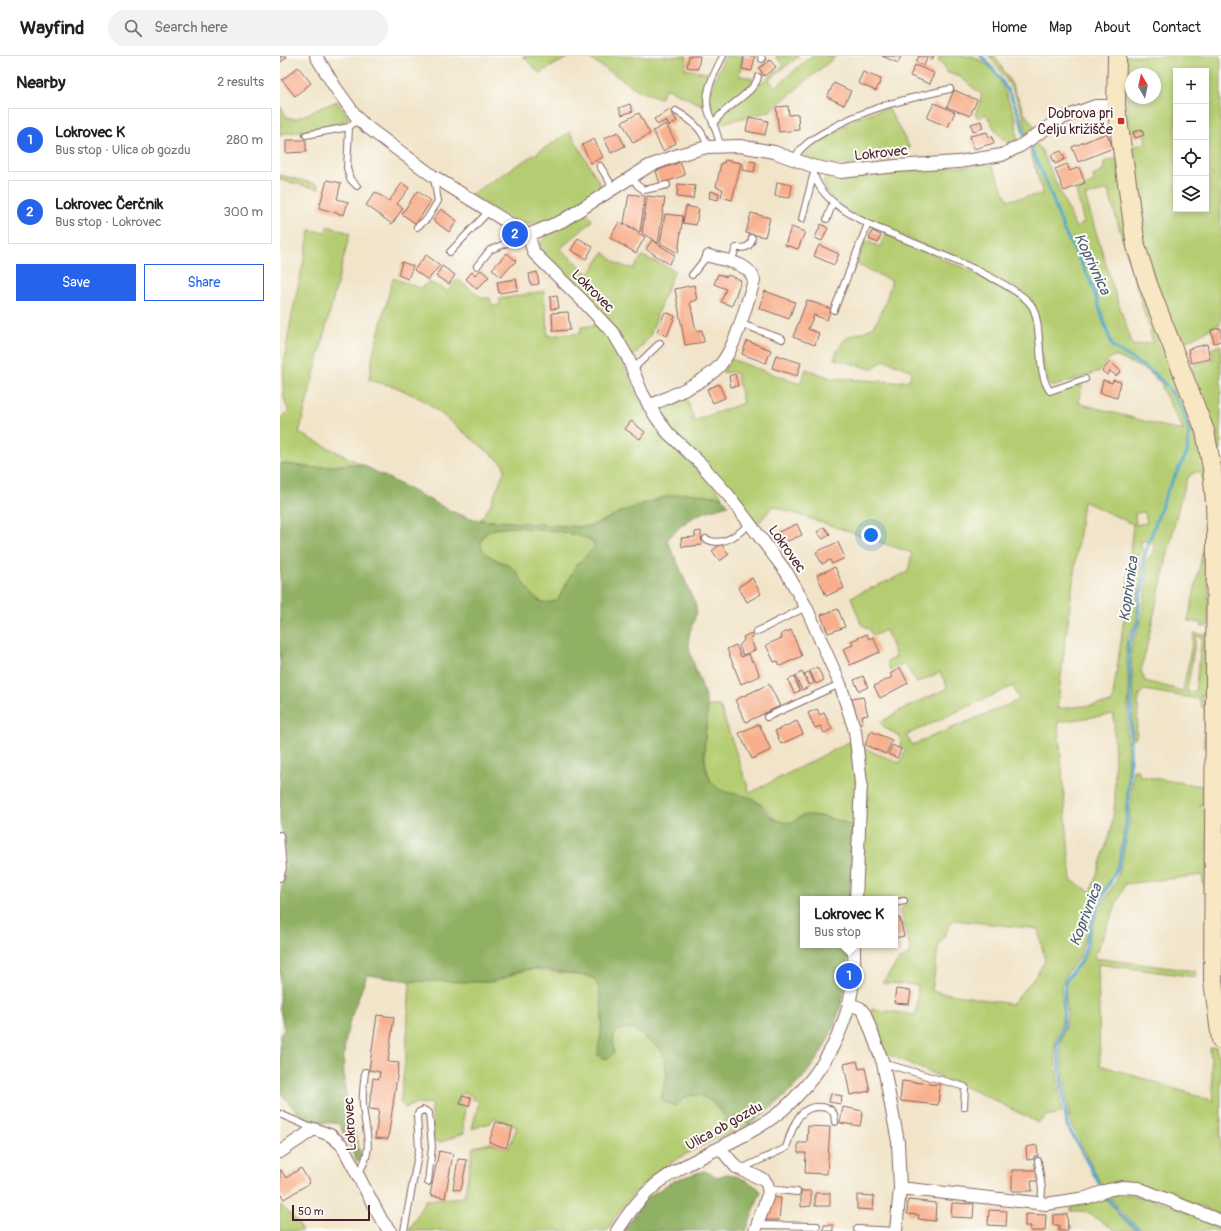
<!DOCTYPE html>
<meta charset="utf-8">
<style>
:root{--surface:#fff;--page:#f2f2f2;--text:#202124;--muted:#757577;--line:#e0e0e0;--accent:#2563eb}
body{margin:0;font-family:Pangolin,sans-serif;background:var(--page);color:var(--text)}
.controls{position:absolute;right:12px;top:12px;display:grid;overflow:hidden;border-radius:0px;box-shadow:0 2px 6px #0003}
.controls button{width:36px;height:36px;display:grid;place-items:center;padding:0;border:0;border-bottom:1px solid var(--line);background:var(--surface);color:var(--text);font:20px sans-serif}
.compass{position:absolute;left:845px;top:12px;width:36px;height:36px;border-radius:50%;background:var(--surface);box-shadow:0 2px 6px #0003;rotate:351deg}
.scale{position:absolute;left:12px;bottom:10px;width:78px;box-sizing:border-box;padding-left:4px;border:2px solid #4a1f2b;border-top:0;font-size:11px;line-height:14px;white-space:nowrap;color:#4a1f2b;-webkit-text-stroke:3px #fdfcf7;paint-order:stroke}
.you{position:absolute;left:591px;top:479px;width:14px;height:14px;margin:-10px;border:3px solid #fff;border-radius:50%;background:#1a73e8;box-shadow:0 0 0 6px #1a73e833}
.badge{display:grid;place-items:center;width:26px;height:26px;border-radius:50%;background:var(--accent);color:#fff;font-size:13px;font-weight:700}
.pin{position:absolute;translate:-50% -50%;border:2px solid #fff;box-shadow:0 1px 4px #0006}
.popup{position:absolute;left:520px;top:840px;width:98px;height:52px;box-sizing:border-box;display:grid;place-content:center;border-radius:0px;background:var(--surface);filter:drop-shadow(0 1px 3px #0005);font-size:13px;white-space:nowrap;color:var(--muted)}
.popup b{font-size:15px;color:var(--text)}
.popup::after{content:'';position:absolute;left:50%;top:100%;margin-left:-8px;border:8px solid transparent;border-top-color:var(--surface)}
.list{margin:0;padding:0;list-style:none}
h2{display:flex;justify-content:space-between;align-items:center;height:52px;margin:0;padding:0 16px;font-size:17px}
h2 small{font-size:13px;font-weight:400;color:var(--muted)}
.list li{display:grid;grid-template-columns:26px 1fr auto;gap:12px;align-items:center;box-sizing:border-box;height:64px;margin:0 8px 8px;padding:0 8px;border:1px solid var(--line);border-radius:0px}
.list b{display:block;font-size:15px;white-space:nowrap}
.list p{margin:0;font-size:13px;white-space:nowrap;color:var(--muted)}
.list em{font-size:13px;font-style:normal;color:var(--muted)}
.actions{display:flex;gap:8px;padding:12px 16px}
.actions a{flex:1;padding:9px 0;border:1px solid var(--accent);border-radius:0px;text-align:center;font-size:14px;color:var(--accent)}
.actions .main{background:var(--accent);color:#fff}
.icon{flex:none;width:22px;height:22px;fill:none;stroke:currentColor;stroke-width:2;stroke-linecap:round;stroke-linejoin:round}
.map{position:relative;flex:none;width:941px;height:1175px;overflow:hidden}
header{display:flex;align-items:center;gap:24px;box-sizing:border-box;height:56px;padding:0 20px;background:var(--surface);border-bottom:1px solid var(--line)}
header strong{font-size:19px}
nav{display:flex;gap:22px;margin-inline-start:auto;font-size:14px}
.search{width:280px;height:36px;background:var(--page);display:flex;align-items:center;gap:10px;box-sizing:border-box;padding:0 14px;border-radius:22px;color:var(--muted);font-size:15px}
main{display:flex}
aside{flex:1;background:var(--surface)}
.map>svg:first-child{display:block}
</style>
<header>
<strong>Wayfind</strong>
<div class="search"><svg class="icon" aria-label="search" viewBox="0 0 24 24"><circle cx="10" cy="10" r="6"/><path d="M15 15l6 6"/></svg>Search here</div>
<nav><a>Home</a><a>Map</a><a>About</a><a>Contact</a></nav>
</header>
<main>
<aside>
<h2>Nearby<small>2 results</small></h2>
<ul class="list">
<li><span class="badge">1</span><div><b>Lokrovec K</b><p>Bus stop · Ulica ob gozdu</p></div><em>280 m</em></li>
<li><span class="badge">2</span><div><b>Lokrovec Čerčnik</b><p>Bus stop · Lokrovec</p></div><em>300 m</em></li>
</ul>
<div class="actions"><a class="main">Save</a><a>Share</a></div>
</aside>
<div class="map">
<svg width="941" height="1175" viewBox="0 0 941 1175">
<rect width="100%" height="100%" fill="#fdfcf7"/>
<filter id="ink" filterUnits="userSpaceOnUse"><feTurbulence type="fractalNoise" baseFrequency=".025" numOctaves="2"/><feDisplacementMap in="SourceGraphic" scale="8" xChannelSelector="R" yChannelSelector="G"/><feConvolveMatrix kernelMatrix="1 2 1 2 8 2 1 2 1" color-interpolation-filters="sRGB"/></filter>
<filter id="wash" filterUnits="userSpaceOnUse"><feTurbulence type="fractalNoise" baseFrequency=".012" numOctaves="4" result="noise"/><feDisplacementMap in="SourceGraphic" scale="16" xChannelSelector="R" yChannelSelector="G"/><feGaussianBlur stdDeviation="0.9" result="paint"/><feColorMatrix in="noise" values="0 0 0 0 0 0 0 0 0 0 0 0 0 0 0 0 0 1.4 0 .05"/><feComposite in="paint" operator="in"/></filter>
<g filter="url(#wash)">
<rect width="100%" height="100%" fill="#f1e4c9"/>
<path fill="#b5cd72" stroke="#80764e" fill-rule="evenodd" d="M243 0H291L259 17Z
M306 0H407L405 13 432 18 426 51 386 32 380 42 360 35Z
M445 0H463L459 19 473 23 470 29 434 62C425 39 436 20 445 0Z
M495 0H519L489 24 496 31 531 0H556L490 55 438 68V64L447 54 504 9Z
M659 0H694L708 10 719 22 736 62 737 86 733 89C720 85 713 70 706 58L698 62 695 59 702 39 680 21 666 16 664 9 659 7Z
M709 0H715L731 27 745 58 757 74 747 80C745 73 744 66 743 59 737 38 722 16 709 0Z
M843 0H941V267L899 289 875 225 862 178 850 91 866 87 864 73 849 76ZM896 15H926V153H896ZM851 18H875V42H851Z
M57 45 69 62 55 70 1 78 0 81V50L7 61 15 63Z
M608 52 630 92 608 104 590 108 543 109 530 106 524 100V94L582 59Z
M290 76 323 133C303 145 269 171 245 167 226 164 207 148 190 139Z
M757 88 762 95 796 172 804 167 796 134 814 126 813 120 823 115 824 106 837 102 881 282 877 284 879 291H886L906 342 927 416 929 570H921V567L908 565 926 481 922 418 921 416H915L907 422 899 449 861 615 865 625 903 635 914 577 929 579V638L920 640 922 644 929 648V692L924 691 925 653 921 650 919 643 864 634 859 639 856 682H852L854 644 851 595V589L860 569 868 521 866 504C871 499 875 495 874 488L861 484 862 495 858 501 862 519 857 541V565L847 582 846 591 849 632 847 673 848 713 845 768 839 804 831 824 816 850 799 901 785 920 781 930 783 957 781 969 775 985V1000L782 1057 766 1060 758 1067 710 1042 603 996 591 957 592 953 636 959 638 929 602 927 619 904 631 897 621 855 625 847 624 843H581L583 692 620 707 625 694 620 691 621 681 605 672 601 666 621 654 668 632 660 616 637 627 625 608 610 615 607 606 616 601 606 574 593 580 590 574 581 568 571 541 628 516 632 497 493 450 478 468 391 373 379 357 382 350 406 339 414 365 463 347 457 318 451 316 442 317 451 303 520 328 526 313 551 322 616 326 629 324 632 315 605 304 591 313 554 303C566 267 583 285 596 266 602 259 609 235 612 225L576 208 586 185 600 191 605 178C644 196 684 210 722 230 731 235 742 239 748 246 760 264 760 315 768 338L799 327 802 328 798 347 897 374H904L882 333V328L868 315 835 300 831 301 820 315 772 331C763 323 757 264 754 249L738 233 698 213 570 157 550 140 543 126 546 121C576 122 605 116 634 113 660 111 685 111 711 108L728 144 763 138 750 94 751 91ZM828 134 873 286 853 290 832 228 805 140ZM803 445 853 468 844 563 832 647 777 653ZM865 456 867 467 856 469 855 457ZM916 580 922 581 915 636H907ZM733 630 739 644 632 689 626 679ZM834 658 835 746 831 774 811 836 791 824 778 666ZM673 864 758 873 765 905 755 921 732 948 652 935 658 891Z
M0 119 39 129V133L0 124Z
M306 158 312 163 310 167 280 193 309 218 324 196C331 204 343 213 354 212L362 200 395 214 382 245 370 280 353 301 261 197C258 190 260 185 266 180Z
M48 170 70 177 19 377 85 410 71 408 34 412 0 407V363L9 355C4 347 3 335 3 325 5 278 21 222 30 174L45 176Z
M113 222 141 232 149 226 168 235 177 223 202 242H210L212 250 220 249V243L264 235 268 280 301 277V271L318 269C342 294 349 326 366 356 383 385 412 408 436 432L442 441C400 435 380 440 341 456 327 462 316 470 301 471L200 464 210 450 225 413 222 407 145 345 116 331 89 324 93 298Z
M941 289V394L938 395 932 367 911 310 933 303 931 293Z
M234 471C259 473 290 474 313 485L315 491 296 509 278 544C272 546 266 548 260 545 252 540 244 530 239 523 237 520 237 517 235 514 227 505 195 501 202 483 206 471 224 472 234 471Z
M427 650H440L470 737 571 685 576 718 574 770C563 766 538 757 527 760 521 761 516 766 511 767 490 768 491 754 479 747 468 740 456 742 444 737 417 726 426 673 427 650Z
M853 714H858L860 720 928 731V745L920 748 921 752 928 754 927 836 924 835 922 819 845 828 814 902 915 915 916 921 818 908 820 1009 934 1045 930 992 936 991 941 1012V1159L872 1132H823L793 1072 789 1061 780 987 785 971 787 958 785 930 788 922 803 905 809 890V880L820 851 835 827 842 805 849 768Z
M252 913 307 920 315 923 319 932 322 954 321 979 334 997 333 987 334 978 341 973 351 972 381 992 384 1000 387 1018 381 1042 395 1050C399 1047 403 1042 408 1040 428 1033 438 1055 449 1065L453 1061 465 1060 469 1069C406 1097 364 1111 327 1175H129L145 1144 184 1141 193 1091 211 1087 228 1093 237 1071 215 1062 211 1066 192 1073 199 1045 192 1043V1039L181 1037 179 1048 185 1052 183 1066 184 1077 161 1086 154 1085 151 1047 135 1048 125 1052 120 1047 126 998 130 925 209 926C224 924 237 915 252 913Z
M830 1136C871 1139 904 1155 941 1170V1175H863L842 1157 828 1138Z
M824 1139 839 1160 857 1175H837L804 1155H791V1152L807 1148Z
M0 1148 16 1164 22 1175H0Z"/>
<path fill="#90b064" stroke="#6d6848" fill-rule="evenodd" d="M0 407 34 412 71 408 85 410 173 456 197 464 301 471 313 470 343 455 389 440 407 437 442 441 448 449C417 458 409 460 387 484 395 500 402 517 409 534 411 539 415 545 416 551 418 564 406 575 409 589 412 610 424 629 427 650 429 674 417 703 431 725 441 740 457 736 471 742 483 747 485 758 493 762 514 773 514 760 527 759 543 759 559 765 574 770L570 843H523V889H567C567 901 568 914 566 926 554 994 523 1030 469 1069L465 1060 453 1061 449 1066H444L445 1062C438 1050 424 1035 408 1040 404 1042 399 1047 395 1050L384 1046 381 1042 387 1018 384 1000 380 992 351 972 341 973 334 978 333 987 334 997 329 1002H322L318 999C318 989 321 980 322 970 323 955 321 937 315 923L307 920C288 918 260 909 242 914 230 918 221 924 209 926L130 925 87 919C82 934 75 948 71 962 55 1011 68 1056 82 1103L77 1106 59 1068C52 1066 47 1067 40 1067 22 1066 11 1049 0 1036V979L4 974 0 953V840L6 811 4 781 0 766ZM234 471C258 473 291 474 312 485L315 491 296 509 278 544C272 546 266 548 260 545 247 536 243 525 235 514 227 505 195 501 202 483 206 471 224 472 234 471Z
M424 1115 438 1121C441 1120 445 1118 448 1118 458 1119 474 1128 481 1135L466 1175H343L368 1141 395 1124Z"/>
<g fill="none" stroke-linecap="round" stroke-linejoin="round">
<path stroke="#4ba8ca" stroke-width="3" d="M701 0C719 17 730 35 739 59 742 67 742 75 746 83
M749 87 769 133 784 175 811 226 832 290 875 318 887 330 900 349 909 374 907 397 888 433 867 491 863 504 865 522 860 539 858 567 848 588 851 632 850 705 847 763 843 791 837 813 817 851 807 882 806 891 800 906 785 925 783 971 777 988 787 1069 822 1133
M825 1138 840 1159 860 1175"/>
</g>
<g id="blocks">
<path fill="#f8ae8b" d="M0 0H6L7 1 1 6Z
M409 0H420L418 13 407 11Z
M464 0H475L472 15 462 13Z
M602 0H621L618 7Z
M639 0H654L652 4 647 2 644 10 636 6Z
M490 4 496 11 484 20 479 12Z
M635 9 654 17 650 28 630 20Z
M18 11 31 27 15 40 2 24Z
M583 16 601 23 596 35 578 27Z
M554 27 571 35 564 49 547 41Z
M674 34 697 44 690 60 667 51Z
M654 47 675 56 668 71 647 62Z
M350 48 353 55 342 59 339 52Z
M508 50 509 59 518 58 519 74 499 76 496 51Z
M390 54 397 65 389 70 386 64 378 69 374 63Z
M359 57 370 78 353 87 342 66Z
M469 61 488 65 485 79 466 75Z
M701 65 703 72 693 75 691 68Z
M386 68 396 87 383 95 373 75Z
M862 73 864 79 855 82 853 76Z
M338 76 345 90 331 97 324 82Z
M707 76 709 81 712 80 714 87 694 93 690 80Z
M827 77 833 92 798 106 792 91Z
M314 83 323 101 311 107 302 89Z
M6 84H26V96L6 97Z
M781 95 785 103 775 108 771 99Z
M445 104 461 107 452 144 441 141 443 133 436 131 441 107H444Z
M464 104 476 106 474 116 462 114Z
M400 106 405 119 380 128 376 115Z
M787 108 790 115 799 111 805 127 784 135 775 113Z
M47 124 61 127 57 143 68 146 64 159 39 152Z
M497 126 512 129 510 142 495 140Z
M122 127 129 132 117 148 123 152 112 168 86 149 95 136 109 145Z
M398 128 415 130 413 143 397 141Z
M137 135 151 145 136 168 122 158Z
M430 135 439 137 438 144 429 142Z
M349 138 365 140 360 176 344 167Z
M367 140 385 142 378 187 362 177Z
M406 150 419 153 416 169 403 167Z
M161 153 177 165 169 176 153 164Z
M471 157 490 162 485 181 466 177Z
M385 158 403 160 398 197 380 187Z
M339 166 365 181 356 197 330 182Z
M541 168 548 172 542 185 535 182Z
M511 171 525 176 518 193 505 189Z
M592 175 601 179 598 187 589 183Z
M298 182 313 191 306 203 291 194Z
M372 184 395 199 389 208 366 193Z
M539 189 559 198 554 209 534 200Z
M227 197 236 205 221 221 212 213Z
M146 199 160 209 148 224 134 214Z
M122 206 133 210 128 223 118 219Z
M162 210 175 219 169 228 156 220Z
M201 214 209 221 197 233 186 223 192 216 195 219Z
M257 216 259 228 251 229 249 218Z
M438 218 447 221 448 219 461 224 452 250 441 246 446 233 434 228Z
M236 223 238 234 219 237 217 226Z
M414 229 417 244 410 246 416 275 422 274 424 286 405 289 395 233Z
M485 235 515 246 509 263 479 252Z
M277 240 279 252 271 253 270 241Z
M527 244 551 253 547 264 534 259 528 273 539 277 535 289 513 281Z
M288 256 290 274 273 275 272 257Z
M385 256 395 260 387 280 377 276Z
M941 272V285L934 287 931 274Z
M467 285 491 294 486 307 462 298Z
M927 288 930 303 911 307 908 293Z
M496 299 521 307 517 320 492 312Z
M830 306 841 315 836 320 830 315 827 319 822 315Z
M455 318 458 330 451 331 449 320Z
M823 324 832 327 833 324 841 326 837 342 820 337Z
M439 328 445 342 433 347 427 333Z
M351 365 365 376 360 383 345 373Z
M517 468 522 479 501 488 496 477Z
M544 471 550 478 543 483 537 476Z
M421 475 422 489 402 491 401 482 415 481V476Z
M558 486 565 502 552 508 550 504 542 508 536 496Z
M441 488 449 498 440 505 432 495Z
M555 511 564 532 546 540 537 519Z
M472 522 481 538 467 546 458 531Z
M558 553 565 571 548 577 541 559Z
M511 574 522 600 500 610 498 605 494 606 486 589 502 582 501 578Z
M471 577 473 581 470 582 475 594 463 599 459 590 464 584 463 581Z
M587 578 589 583 593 581 600 596 570 609 563 593 573 589 571 585Z
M456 589 461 601 469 598 472 606 474 605 480 620 461 628 447 593Z
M537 611 544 624 536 628 530 615Z
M620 612 628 627 600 642 594 630 612 621 610 618Z
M522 616 529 631 522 634 515 620Z
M529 616 534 627 530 629 524 618Z
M583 620 588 631 579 635 574 624Z
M514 621 520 635 514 637 508 624Z
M489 628 500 650 466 666 455 644Z
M583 641 588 659 582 660 583 666 578 667 572 643Z
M537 653 540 659 544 657 552 673 544 677 541 670 535 672 528 657Z
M517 665 523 678 501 688 495 675Z
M479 668 491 694 472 703 459 677Z
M591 675 612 684 606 698 585 689Z
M612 689 621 693 617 702 608 698Z
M620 862 624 880 615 882V863Z
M616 933 631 935 629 948 614 947Z
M97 959 114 961 108 1006 119 1007 108 1083 95 1082 99 1054 89 1053 93 1022 99 1023 100 1016 89 1014Z
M577 1005 579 1013 585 1012 590 1035 570 1039 564 1008Z
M622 1025 660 1029 658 1049 620 1045Z
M551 1038 562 1040 561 1048 549 1046Z
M182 1040 191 1042 189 1050 180 1048Z
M563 1051 583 1055 580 1070 560 1067Z
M216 1066 233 1071 226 1092 209 1086Z
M528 1070 550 1071 547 1118 525 1117 526 1097H518V1087H527Z
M757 1089 758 1100H754V1103L747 1104 746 1091Z
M159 1095 173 1098 165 1142 150 1139Z
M178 1103 187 1104 181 1134 173 1133Z
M21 1112 30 1127 4 1143 0 1137V1114H1L6 1122Z
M732 1114H757L758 1125H751L752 1135H732Z
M521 1135H531V1150L521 1151Z
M535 1137H550V1150H535Z
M577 1139 594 1140 593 1154 577 1153Z
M493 1141 501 1142 499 1164H486Z
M628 1144 656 1147 655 1165 638 1163 639 1159 627 1158Z
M672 1147 694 1148 693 1162 671 1161Z
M709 1154 727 1155 726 1170 708 1169Z
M745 1158 766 1159 765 1175H750L751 1170H745Z
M787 1158 788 1175H779V1169H773V1159Z
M544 1169H553V1175H543Z"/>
</g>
</g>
<g filter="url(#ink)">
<use href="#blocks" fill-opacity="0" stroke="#846462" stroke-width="1"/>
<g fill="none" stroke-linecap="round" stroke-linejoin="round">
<g stroke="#846462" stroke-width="8">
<path id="lane" d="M481 0 482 3
M396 55C410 63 425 74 427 91
M434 67C443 51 475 37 478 21
M26 79 69 71
M440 90C438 77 433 68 429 57 422 38 435 16 443 0
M514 103C521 90 531 84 543 77 582 53 625 43 670 33
M320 110 334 133
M532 110C536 140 564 155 588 168 619 182 741 226 753 252 763 273 756 318 770 335L805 323
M353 121 357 129 364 134 387 129
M77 130 70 123 67 112 69 71 78 63
M522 163 533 120
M547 163 553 146
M137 171 147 163 158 145 154 122
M170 196 210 154
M451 206 456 192C464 192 471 192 472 182
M197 210 210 194 246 179
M412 219 424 204 429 200
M554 254 588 168
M459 267 502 283
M353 313 380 287
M426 483C442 492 458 478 470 468
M476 576 526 551
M487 661 560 628
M0 779 3 812 0 822
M615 847 624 845
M603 1007 685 1031 684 1051
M0 1058 34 1073
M758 1105 762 1133 761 1147
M461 1113 506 1092C513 1069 520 1043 550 1053L554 1058 555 1066
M78 1117C96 1093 84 1074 83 1048 82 1037 84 1027 85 1016
M489 1133 517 1136
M478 1169 537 1170
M577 1173 616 1175
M124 1175 139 1093 137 1060 139 1056 144 1054 149 1057 152 1091 148 1126"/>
</g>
<g stroke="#846462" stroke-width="14">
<path id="street" d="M36 0 55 31 78 63 87 71 153 120 248 179
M248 179 254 197 303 245 334 278 348 302 362 337 376 361 388 377 421 408 449 440 507 517 526 551 560 628 575 675 581 727 576 843
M248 179 282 165 369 110 398 99 427 91 460 90 494 96 532 110 561 116 616 110 678 106 722 99 740 90 780 63 815 50H836
M369 350C390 340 427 326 441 308 456 290 466 249 474 225 471 207 444 204 429 200
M569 948 580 952 585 958 603 1007 618 1086 620 1132 616 1175
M440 1092 456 1111 484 1124 487 1128 489 1136 475 1175
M0 1096 34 1073 50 1079 62 1089 102 1165 110 1175
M620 1132 766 1148 806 1142 828 1134 842 1131 858 1132 941 1165
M337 1175C368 1125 391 1117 441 1091 465 1079 491 1066 510 1047 543 1015 568 972 573 925 575 914 574 901 574 889"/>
</g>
<g stroke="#846462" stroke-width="20">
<path id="secondary" d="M837 0 836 50 856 190 868 228 925 375 932 412 935 446 936 480 933 925 941 984"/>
</g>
<use href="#lane" stroke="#fff" stroke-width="6"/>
<use href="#street" stroke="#fff" stroke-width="12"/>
<use href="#secondary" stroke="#f7e8c3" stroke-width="18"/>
</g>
</g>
<rect fill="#c8321e" stroke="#fdfcf7" stroke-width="1.5" x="837" y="61" width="8" height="8" rx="2"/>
<g text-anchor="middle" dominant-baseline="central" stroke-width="4" stroke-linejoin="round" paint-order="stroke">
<g font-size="14" fill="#4a1f2b" stroke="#fdfcf7" text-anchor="end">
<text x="833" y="57">Dobrova pri<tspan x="833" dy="16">Celju križišče</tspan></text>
</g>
<g font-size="14" fill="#4a1f2b" stroke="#fdfcf7">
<text transform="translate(601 97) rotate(-6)">Lokrovec</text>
<text transform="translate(313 235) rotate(45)">Lokrovec</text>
<text transform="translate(507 493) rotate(55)">Lokrovec</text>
<text transform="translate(70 1068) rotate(-93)">Lokrovec</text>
<text transform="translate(444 1070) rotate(-29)">Ulica ob gozdu</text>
</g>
<g font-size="15" font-style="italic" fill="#4a5d73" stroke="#fdfcf7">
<text transform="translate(812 208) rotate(65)">Koprivnica</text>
<text transform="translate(849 533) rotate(-82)">Koprivnica</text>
<text transform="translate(806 859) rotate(-69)">Koprivnica</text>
</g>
</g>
</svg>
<div class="controls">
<button>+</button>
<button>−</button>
<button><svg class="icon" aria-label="locate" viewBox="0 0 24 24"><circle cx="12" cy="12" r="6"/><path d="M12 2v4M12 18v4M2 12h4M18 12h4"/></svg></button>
<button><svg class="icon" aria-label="layers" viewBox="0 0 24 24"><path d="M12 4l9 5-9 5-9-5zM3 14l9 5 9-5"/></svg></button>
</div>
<svg class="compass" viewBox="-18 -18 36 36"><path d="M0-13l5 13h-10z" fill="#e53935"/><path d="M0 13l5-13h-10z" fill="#757577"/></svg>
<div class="scale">50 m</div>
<div class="you"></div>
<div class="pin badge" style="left:569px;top:920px">1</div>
<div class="popup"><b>Lokrovec K</b>Bus stop</div>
<div class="pin badge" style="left:235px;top:178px">2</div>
</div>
</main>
